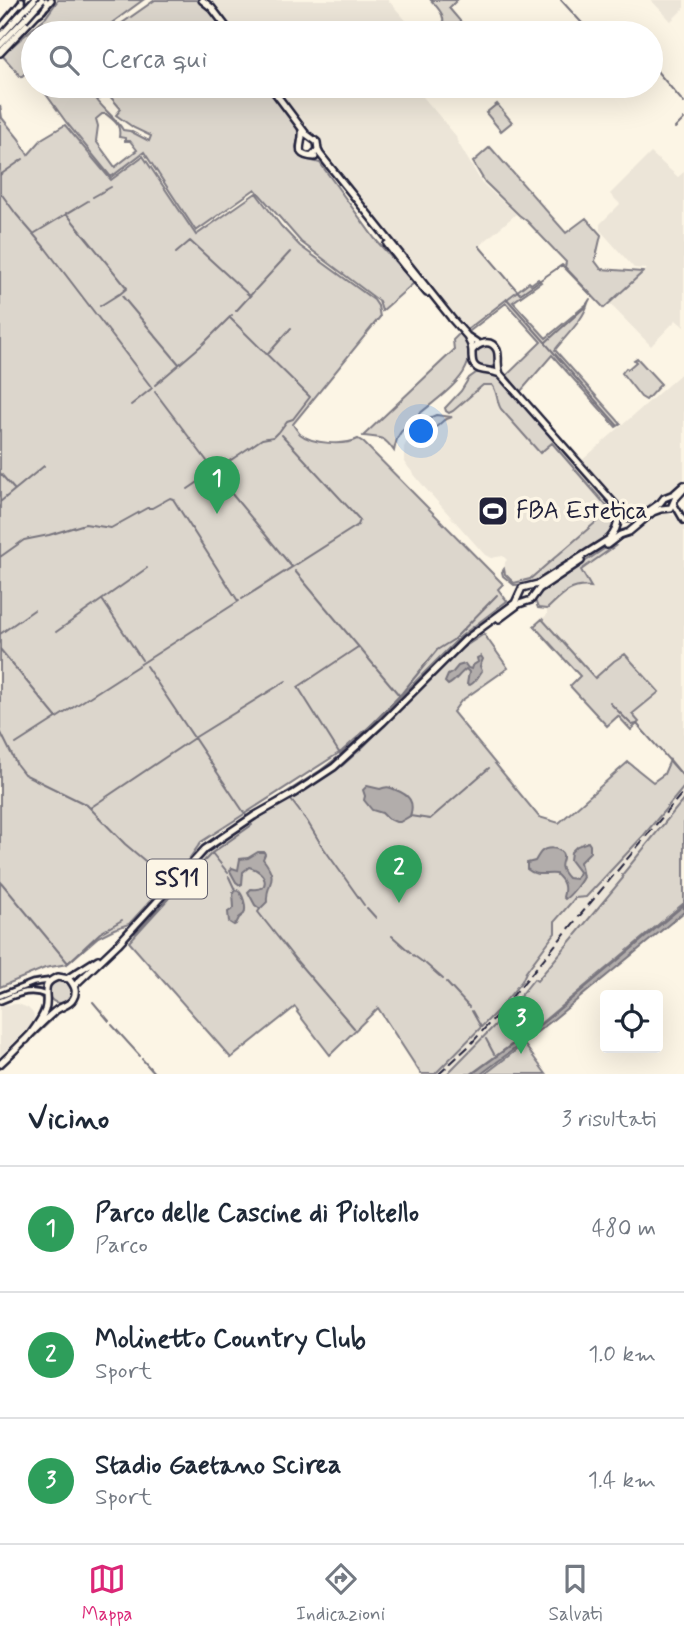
<!DOCTYPE html>
<html lang="it">
<style>
:root{--surface:#fff;--page:#f6f6f7;--text:#1f2937;--muted:#747a83;--line:#e0e1e3;--accent:#db2777}
body{margin:0;font-family:Mynerve,sans-serif;background:var(--page);color:var(--text)}
.controls{position:absolute;right:21px;bottom:21px;display:grid;overflow:hidden;border-radius:7px;box-shadow:0 7px 28px #0002}
.controls button{width:63px;height:63px;display:grid;place-items:center;padding:0;border:0;border-bottom:2px solid var(--line);background:var(--surface);color:var(--text);font:35px sans-serif}
.you{position:absolute;left:422px;top:432px;width:24px;height:24px;margin:-18px;border:5px solid #fff;border-radius:50%;background:#1a73e8;box-shadow:0 0 0 10px #1a73e833}
.badge{display:grid;place-items:center;width:46px;height:46px;border-radius:50%;background:var(--accent);color:#fff;font-size:23px;font-weight:700}
.pin{position:absolute;translate:-50% -58px;filter:drop-shadow(0 2px 4px #0008)}
.pin::after{content:'';position:absolute;top:37px;width:24px;height:21px;background:inherit;clip-path:polygon(0 0,100% 0,50% 100%)}
.list{margin:0;padding:0;list-style:none}
h2{display:flex;justify-content:space-between;align-items:center;height:91px;margin:0;padding:0 28px;font-size:30px}
h2 small{font-size:23px;font-weight:400;color:var(--muted)}
.list li{display:grid;grid-template-columns:46px 1fr auto;gap:21px;align-items:center;box-sizing:border-box;height:126px;padding:0 28px;border-top:2px solid var(--line)}
.list b{display:block;font-size:26px;white-space:nowrap}
.list p{margin:0;font-size:23px;white-space:nowrap;color:var(--muted)}
.list em{font-size:23px;font-style:normal;color:var(--muted)}
.icon{flex:none;width:38px;height:38px;fill:none;stroke:currentColor;stroke-width:2;stroke-linecap:round;stroke-linejoin:round}
.map{position:relative;flex:none;width:684px;height:1074px;overflow:hidden}
.search{position:absolute;background:var(--surface);box-shadow:0 7px 28px #0002;left:21px;right:21px;top:21px;height:77px;display:flex;align-items:center;gap:18px;box-sizing:border-box;padding:0 24px;border-radius:38px;color:var(--muted);font-size:26px}
.sheet{height:469px;background:var(--surface)}
nav{display:flex;justify-content:space-around;align-items:center;box-sizing:border-box;height:98px;border-top:2px solid var(--line);background:var(--surface);font-size:19px;color:var(--muted)}
nav a{display:grid;justify-items:center;gap:4px}
nav .on{color:var(--accent)}
.map>svg:first-child{display:block}
</style>
<div class="map">
<svg width="684" height="1074" viewBox="0 0 684 1074">
<rect width="100%" height="100%" fill="#fcf5e5"/>
<filter id="ink" filterUnits="userSpaceOnUse"><feTurbulence type="fractalNoise" baseFrequency=".0143" numOctaves="2"/><feDisplacementMap in="SourceGraphic" scale="14" xChannelSelector="R" yChannelSelector="G"/><feConvolveMatrix kernelMatrix="1 2 1 2 8 2 1 2 1" color-interpolation-filters="sRGB"/></filter>
<g filter="url(#ink)">
<path fill="#ece5d8" d="M212 0H388L417 33H237Z
M651 0H684V8L671 21Z
M276 86H414L456 136 457 141 482 183 516 214 478 247 516 291 467 330 410 263 323 148 321 139 311 132Z
M651 153 678 177 684 172V327L676 320 651 346 610 304 647 269 634 268 600 230V224L620 204 610 194Z
M684 371V483L673 494 639 516 633 518 627 517 579 463Z
M487 384 492 385 495 388 501 409 539 453 551 443 610 510 532 578 516 583 512 582 504 573 505 562 507 560 503 556 491 558 485 555 426 489 408 467 404 460V447L409 437 413 439 420 435 425 437 444 420 451 417V412L481 387Z
M664 512 675 516 684 526V776L636 724 632 714 648 699 618 659 614 661 596 678 542 619 547 615V609L572 588 591 585 580 570Z
M684 787V799L622 875 623 878 536 982 534 979 506 1014 454 1068 447 1074H435L460 1050 522 981 526 972 555 933V922L575 898 587 896 644 835Z
M18 1004 28 1008 32 1012 34 1016 33 1025 0 1056V1005Z"/>
<path fill="#dcd6cc" stroke="#7f7c84" stroke-width="2" fill-rule="evenodd" d="M58 0H143L98 33H33V66L21 77 2 55 46 17Z
M155 0H198L211 12 227 33H108Z
M431 0H457L449 8 461 22 447 33 443 31C445 14 441 12 431 0Z
M49 86H266L297 127 299 136 296 147 300 155 305 159 320 163 375 239 414 283 382 311 379 301 301 242 255 189 196 231 144 152 111 177 66 122 43 90ZM108 94 121 109 116 115 134 128 151 136 149 141 130 131 123 130C117 119 105 111 97 100ZM102 114H106C115 122 121 124 119 137L125 138V141H130L137 150 115 167 96 141 98 126 96 119Z
M497 104 512 122 501 131 486 113Z
M0 105 2 118 19 139 28 155 43 138 65 125 111 180 143 156 196 235 256 193 281 226 300 246 374 300 378 306 380 317 293 424C293 425 299 433 300 434 312 444 344 446 358 439L363 442 503 584 498 589 507 601 460 637 379 718 342 751 201 842 189 859 129 924 114 929 98 937 67 964 45 968 0 987Z
M490 147 566 233 586 218 601 235 595 261 601 269 643 272 604 308 565 267 566 262 527 221 519 215 485 182 473 162Z
M538 279 541 282 513 302 546 338 588 303C583 321 566 335 555 350L621 424 616 427 552 355 521 391 519 390 507 375 541 342 506 303 470 331 467 330 529 282 531 284Z
M461 332C495 376 416 406 399 435 396 440 395 446 394 451 383 435 380 438 363 436L454 350 453 340Z
M473 357a12 12 0 1 1 24 0a12 12 0 1 1-24 0Z
M637 358 661 384 646 400 641 397 622 373 626 368 628 369 636 362 634 360Z
M482 372 491 373 501 379 614 508 617 518 611 534 536 584 514 585 503 576 502 572 504 569 505 574 514 583 530 579 610 510 552 443 540 453 501 409C496 401 498 392 492 385H483L453 411 449 413 446 411 445 408 461 391 469 378 476 373Z
M436 415 452 417 444 420 425 437H422L418 433 419 427 431 417Z
M610 545 615 546 581 570 591 587C570 584 561 596 547 609L538 608 535 600 541 591Z
M542 619 595 678 614 661 625 654 659 692 632 714 639 722 631 730 618 716 607 726 570 686 580 676 534 626Z
M484 634 508 668 461 701 453 712 539 817 559 823 628 762 653 782 664 774 670 760 684 777V787L644 835 586 897 575 898 555 921V933L526 972 522 981 499 1009 435 1074H421L378 1008 330 1055 297 1012 298 1011 295 1007 231 1058 129 942 168 899 167 897 212 847 343 765 364 746 461 649Z
M684 799V903L540 1024 471 1074H447L506 1014 534 979 537 981 623 878 622 875Z
M48 991a12 12 0 1 1 24 0a12 12 0 1 1-24 0Z
M524 1044 546 1074H485Z"/>
<path fill="#b2adab" stroke="#78757e" stroke-width="2" d="M481 656 483 659 480 666 482 671C478 676 477 681 470 685L467 684 469 672 466 669C459 674 455 682 448 685L445 682 448 675 453 672 458 666 465 664 468 668 471 669 472 666 478 662 477 658Z
M367 786 380 789C387 786 389 787 396 790 409 795 415 802 410 816L400 822H396L387 818 382 813 372 810 364 800 365 796 363 790Z
M588 842 590 845V852L580 862 583 877C580 883 571 895 565 899L563 897C566 887 564 881 556 874 545 873 536 877 527 869V863L535 861C537 858 539 854 541 852 546 847 558 847 562 853 567 861 554 863 568 878L576 879 579 872 570 860 571 852 577 846Z
M258 852H264L265 854 263 859C281 882 265 882 267 902L260 909 255 905 248 892 251 889C272 892 267 871 249 867L243 872 242 884 240 885 236 882 230 871 232 868 238 870 240 859 248 858Z
M237 890C243 893 247 907 244 914L239 918 236 924 234 925 229 922 228 912 234 908 233 892Z
M684 905V912L549 1023 481 1074H472L545 1021Z"/>
<g fill="none" stroke-linecap="round" stroke-linejoin="round">
<path stroke="#78757e" stroke-width="2" d="M561 0 591 33
M651 67 656 70 684 103
M675 128 684 119
M0 175 23 159
M0 192 16 214 46 249 152 388
M93 197 111 187
M66 213 127 288 120 294
M35 233 88 201
M479 246 520 294 562 265 592 296V297
M176 253 190 241 250 296
M122 296 179 364
M507 299 545 342
M100 306 119 294
M236 311 290 252
M230 318 310 397 293 419 287 421 279 432
M546 344V342L585 307 590 299
M547 345 617 425
M268 354 291 328
M155 385 203 344 232 315
M155 392 210 465 214 472
M131 405 151 389
M0 473 14 489
M217 476 292 567
M188 489 262 439 273 437 278 432
M0 502 44 466
M0 557 24 540 49 535 85 524 111 528 147 508H152L170 498 173 499 238 601
M295 571 399 695
M242 599 358 525 360 520 282 435
M103 601 142 660
M56 632 147 568
M0 634 34 610
M358 647 298 687 340 754 356 741 402 693 437 650 453 640 497 595
M0 649 56 717
M146 666 247 817
M610 703 632 725 637 724 684 777
M0 731 17 765 24 774 87 805 125 844 170 882 205 845 321 770 338 757
M16 744 239 601
M291 800 307 821 319 841
M90 808 194 738 286 681
M410 816 430 819 489 768
M320 843 364 905
M228 873 212 853 252 825 250 822
M229 877 235 890
M0 881 68 963 100 933 122 920
M367 908 376 918
M260 909 258 912 295 959 354 1028
M135 933 212 853
M392 936 411 953
M413 955 424 963
M426 964 443 979
M446 982 469 1007
M93 1002 109 1021
M472 1011 481 1027
M36 1020 42 1006V999L39 996
M112 1025 140 1056
M486 1039 494 1054
M142 1059 155 1074
M0 1069 57 1015"/>
<g stroke="#22223b" stroke-width="9">
<path id="minor" d="M22 0C21 8 26 14 34 15 42 14 47 8 46 0
M0 28 21 3
M674 504 684 521
M0 996 33 983 48 981
M0 1001C16 995 29 987 46 995"/>
</g>
<g stroke="#22223b" stroke-width="10">
<path id="major" d="M202 0 212 8 231 33
M46 6 51 0
M0 37 19 16
M0 45 24 20
M0 53 37 14
M270 86 306 134 317 142 318 150 312 156
M302 130C304 145 291 156 315 157
M318 150 320 154 452 319
M387 244 405 267 427 293
M451 318 467 336 479 344
M468 339C470 342 472 346 472 351 472 359 471 368 483 370 490 371 493 371 500 374
M472 351C478 343 491 338 497 350 500 357 496 364 500 374L627 518
M624 518 634 519 640 517 660 503 664 498 674 494 684 485
M607 545 620 535 629 532 653 512 661 509 671 508 675 499 684 489
M499 619 519 604 531 600 539 589 581 561
M254 816 293 794 334 767 383 722 465 640 515 603 522 588 538 584 609 539C619 528 621 516 613 503
M68 978 98 959
M74 986 118 944 205 849 254 816
M0 1064C19 1047 36 1027 55 1011 61 1006 69 1006 73 999 78 991 74 985 69 979L58 977C38 984 50 995 45 1010 41 1021 33 1030 26 1040"/>
</g>
<use href="#minor" stroke="#fcf5e5" stroke-width="3.5"/>
<use href="#major" stroke="#fcf5e5" stroke-width="5"/>
<path stroke="#22223b" stroke-width="2" stroke-dasharray="10 5" stroke-linecap="butt" d="M439 1074 469 1046 495 1017 684 791"/>
<g stroke="#22223b" stroke-width="10" stroke-linecap="butt">
<path id="major-bridge" d="M19 16 34 0
M24 20 42 0"/>
</g>
<use href="#major-bridge" stroke="#fcf5e5" stroke-width="5"/>
</g>
</g>
<defs>
<g id="stadium-square" transform="scale(1.575)"><rect x="-9" y="-9" width="18" height="18" rx="4" fill="#22223b" stroke="#fcf5e5"/><path d="M0-5a6.5 5 0 1 0 0 10a6.5 5 0 1 0 0-10ZM-3.5-1.8h7v3.6h-7Z" fill="#fff"/></g>
</defs>
<g fill-rule="evenodd">
<use href="#stadium-square" x="493" y="511"/>
</g>
<g text-anchor="middle" dominant-baseline="central" stroke-width="7" stroke-linejoin="round" paint-order="stroke">
<rect fill="#fcf5e5" stroke="#63616e" stroke-width="2" x="147" y="859.5" width="60" height="39" rx="5"/>
<g font-size="23" font-weight="bold" fill="#22223b">
<text x="177" y="879">SS11</text>
</g>
<g font-size="24" fill="#22223b" stroke="#fcf5e5" text-anchor="start">
<text x="516" y="511">FBA Estetica</text>
</g>
</g>
</svg>
<div class="controls">
<button><svg class="icon" aria-label="locate" viewBox="0 0 24 24"><circle cx="12" cy="12" r="6"/><path d="M12 2v4M12 18v4M2 12h4M18 12h4"/></svg></button>
</div>
<div class="you"></div>
<div class="pin badge" style="left:217px;top:514px;background:#2e9e5b">1</div>
<div class="pin badge" style="left:399px;top:903px;background:#2e9e5b">2</div>
<div class="pin badge" style="left:521px;top:1054px;background:#2e9e5b">3</div>
<div class="search"><svg class="icon" aria-label="search" viewBox="0 0 24 24"><circle cx="10" cy="10" r="6"/><path d="M15 15l6 6"/></svg>Cerca qui</div>
</div>
<section class="sheet">
<h2>Vicino<small>3 risultati</small></h2>
<ul class="list">
<li><span class="badge" style="background:#2e9e5b">1</span><div><b>Parco delle Cascine di Pioltello</b><p>Parco</p></div><em>480 m</em></li>
<li><span class="badge" style="background:#2e9e5b">2</span><div><b>Molinetto Country Club</b><p>Sport</p></div><em>1.0 km</em></li>
<li><span class="badge" style="background:#2e9e5b">3</span><div><b>Stadio Gaetano Scirea</b><p>Sport</p></div><em>1.4 km</em></li>
</ul>
</section>
<nav>
<a class="on"><svg class="icon" aria-label="map" viewBox="0 0 24 24"><path d="M3 6l6-2 6 2 6-2v14l-6 2-6-2-6 2zM9 4v14M15 6v14"/></svg>Mappa</a>
<a><svg class="icon" aria-label="directions" viewBox="0 0 24 24"><path d="M12 3l9 9-9 9-9-9zM9 14v-3h6M13 9l2 2-2 2"/></svg>Indicazioni</a>
<a><svg class="icon" aria-label="saved" viewBox="0 0 24 24"><path d="M7 4h10v16l-5-4-5 4z"/></svg>Salvati</a>
</nav>
